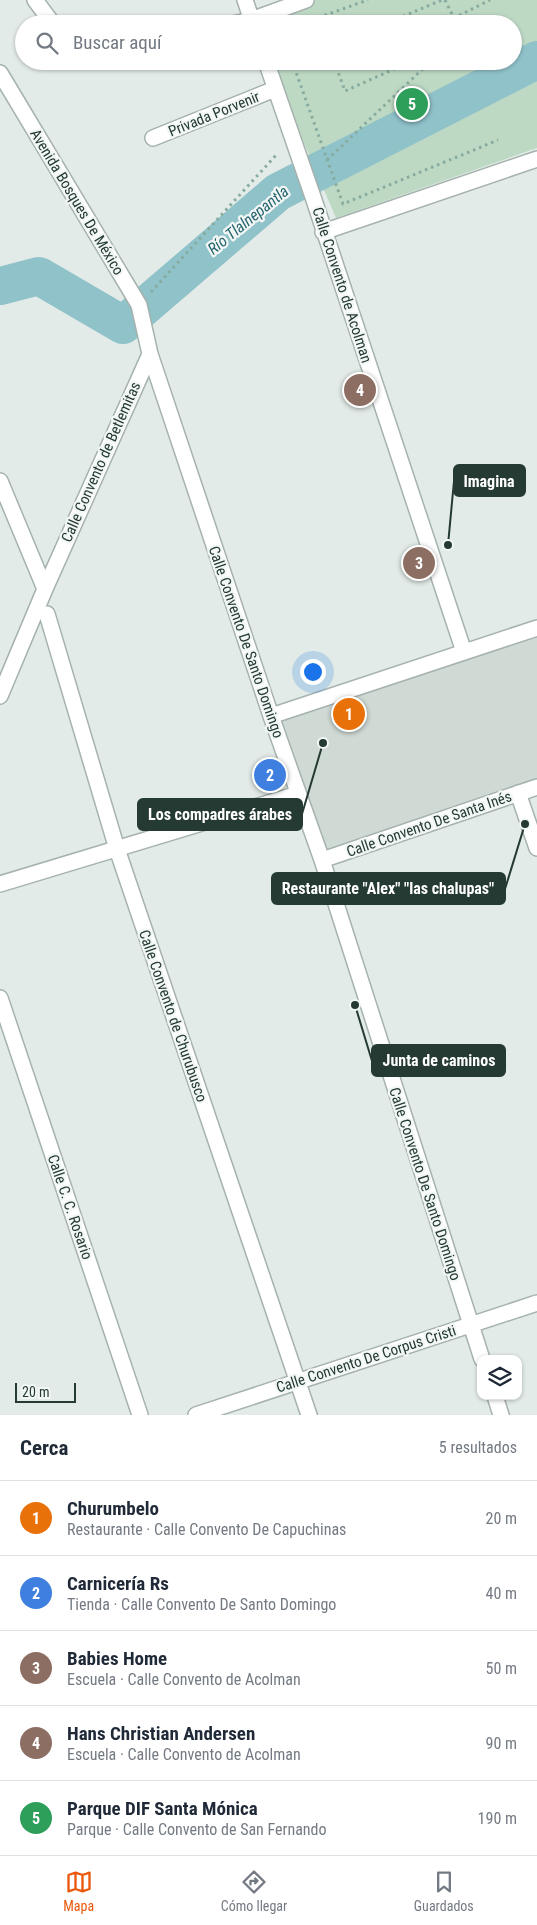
<!DOCTYPE html>
<html lang="es">
<meta charset="utf-8">
<style>
:root{--surface:#fff;--page:#f6f6f7;--text:#1f2937;--muted:#747a83;--line:#e0e1e3;--accent:#ea580c}
body{margin:0;font-family:"Roboto Condensed",sans-serif;background:var(--page);color:var(--text)}
.controls{position:absolute;right:15px;bottom:15px;display:grid;overflow:hidden;border-radius:10px;box-shadow:0 1px 4px #0004}
.controls button{width:45px;height:45px;display:grid;place-items:center;padding:0;border:0;border-bottom:1px solid var(--line);background:var(--surface);color:var(--text);font:25px sans-serif}
.scale{position:absolute;left:15px;bottom:12px;width:61px;box-sizing:border-box;padding-left:5px;border:2px solid #243a33;border-top:0;font-size:14px;line-height:18px;white-space:nowrap;color:#243a33;-webkit-text-stroke:4px #f2f7f5;paint-order:stroke}
.you{position:absolute;left:312px;top:671px;width:18px;height:18px;margin:-12px;border:4px solid #fff;border-radius:50%;background:#1a73e8;box-shadow:0 0 0 8px #1a73e833}
.badge{display:grid;place-items:center;width:32px;height:32px;border-radius:50%;background:var(--accent);color:#fff;font-size:16px;font-weight:700}
.pin{position:absolute;translate:-50% -50%;border:2px solid #fff;box-shadow:0 1px 5px #0006}
.list{margin:0;padding:0;list-style:none}
h2{display:flex;justify-content:space-between;align-items:center;height:65px;margin:0;padding:0 20px;font-size:21px}
h2 small{font-size:16px;font-weight:400;color:var(--muted)}
.list li{display:grid;grid-template-columns:32px 1fr auto;gap:15px;align-items:center;box-sizing:border-box;height:75px;padding:0 20px;border-top:1px solid var(--line)}
.list b{display:block;font-size:19px;white-space:nowrap}
.list p{margin:0;font-size:16px;white-space:nowrap;color:var(--muted)}
.list em{font-size:16px;font-style:normal;color:var(--muted)}
.icon{flex:none;width:28px;height:28px;fill:none;stroke:currentColor;stroke-width:2;stroke-linecap:round;stroke-linejoin:round}
.map{position:relative;flex:none;width:537px;height:1415px;overflow:hidden}
.search{position:absolute;background:var(--surface);box-shadow:0 1px 4px #0004;left:15px;right:15px;top:15px;height:55px;display:flex;align-items:center;gap:12px;box-sizing:border-box;padding:0 18px;border-radius:28px;color:var(--muted);font-size:19px}
.sheet{height:440px;background:var(--surface)}
nav{display:flex;justify-content:space-around;align-items:center;box-sizing:border-box;height:70px;border-top:1px solid var(--line);background:var(--surface);font-size:14px;color:var(--muted)}
nav a{display:grid;justify-items:center;gap:2px}
nav .on{color:var(--accent)}
.map>svg:first-child{display:block}
</style>
<div class="map">
<svg width="537" height="1415" viewBox="0 0 537 1415">
<rect width="100%" height="100%" fill="#e2ebe7"/>
<path fill="#d0dad5" d="M537 628V788L322 860 271 716Z"/>
<path fill="#bdd9c4" d="M309 0H537V148L336 218 269 61H513V24H253Z"/>
<g fill="none" stroke-linecap="round" stroke-linejoin="round">
<path stroke="#90c2ca" stroke-width="38" d="M0 286 39 276 123 325 278 192 537 60"/>
<g stroke="#a5b2ad" stroke-width="18">
<path id="minor" d="M35 0 53 24
M245 0 253 24
M233 24 251 20 306 0
M266 61 314 200 464 652
M0 73 139 305 150 354 45 589 0 696
M153 138 275 89
M323 232 537 159
M150 354 271 716 322 860 482 1359
M0 481 45 589
M47 614 117 849 309 1415
M271 716 537 628
M518 793 537 848
M322 860 537 787
M0 884 298 794
M0 998 140 1415
M495 1396 501 1415
M196 1415 537 1303"/>
</g>
<path stroke="#86ab9e" stroke-width="3" stroke-dasharray="2.5 4" stroke-linecap="butt" d="M445 0 454 18 490 0
M300 24 368 0
M385 24 442 0
M292 61 343 204 498 140
M334 61 345 91 412 61
M327 160 431 61
M151 292 278 153"/>
<use href="#minor" stroke="#fff" stroke-width="15"/>
</g>
<g text-anchor="middle" dominant-baseline="central" stroke-width="4.5" stroke-linejoin="round" paint-order="stroke">
<g font-size="15" fill="#243a33" stroke="#f2f7f5">
<text transform="translate(214 114) rotate(-22)">Privada Porvenir</text>
<text transform="translate(77 202) rotate(59)">Avenida Bosques De México</text>
<text transform="translate(342 285) rotate(72)">Calle Convento de Acolman</text>
<text transform="translate(101 462) rotate(-66)">Calle Convento de Betlemitas</text>
<text transform="translate(246 642) rotate(71)">Calle Convento De Santo Domingo</text>
<text transform="translate(429 824) rotate(-19)">Calle Convento De Santa Inés</text>
<text transform="translate(173 1016) rotate(71)">Calle Convento de Churubusco</text>
<text transform="translate(425 1184) rotate(72)">Calle Convento De Santo Domingo</text>
<text transform="translate(70 1207) rotate(71)">Calle C. C. Rosario</text>
<text transform="translate(366 1359) rotate(-18)">Calle Convento De Corpus Cristi</text>
</g>
<g font-size="16" font-style="italic" fill="#25646f" stroke="#f2f7f5">
<text transform="translate(248 220) rotate(-39)">Río Tlalnepantla</text>
</g>
</g>
<path fill="none" stroke="#243a33" stroke-width="2" d="M448 545L454 481M323 743L302 814M525 824L505 889M355 1005L372 1061"/>
<g fill="#243a33" stroke="#f2f7f5" stroke-width="2">
<circle cx="448" cy="545" r="5"/>
<circle cx="323" cy="743" r="5"/>
<circle cx="525" cy="824" r="5"/>
<circle cx="355" cy="1005" r="5"/>
</g>
<g fill="#243a33" stroke="#243a33" stroke-width="2">
<rect x="454" y="465" width="71" height="31" rx="5"/>
<rect x="138" y="799" width="164" height="31" rx="5"/>
<rect x="272" y="873" width="233" height="31" rx="5"/>
<rect x="372" y="1045" width="133" height="31" rx="5"/>
</g>
<g font-size="16" text-anchor="middle" font-weight="bold" fill="#fff">
<text x="489" y="487">Imagina</text>
<text x="220" y="820">Los compadres árabes</text>
<text x="388" y="894">Restaurante "Alex" "las chalupas"</text>
<text x="439" y="1066">Junta de caminos</text>
</g>
</svg>
<div class="controls">
<button><svg class="icon" aria-label="layers" viewBox="0 0 24 24"><path d="M12 4l9 5-9 5-9-5zM3 14l9 5 9-5"/></svg></button>
</div>
<div class="scale">20 m</div>
<div class="you"></div>
<div class="pin badge" style="left:349px;top:714px;background:#e8710a">1</div>
<div class="pin badge" style="left:270px;top:775px;background:#3f7fe0">2</div>
<div class="pin badge" style="left:419px;top:563px;background:#8d6e63">3</div>
<div class="pin badge" style="left:360px;top:390px;background:#8d6e63">4</div>
<div class="pin badge" style="left:412px;top:104px;background:#2e9e5b">5</div>
<div class="search"><svg class="icon" aria-label="search" viewBox="0 0 24 24"><circle cx="10" cy="10" r="6"/><path d="M15 15l6 6"/></svg>Buscar aquí</div>
</div>
<section class="sheet">
<h2>Cerca<small>5 resultados</small></h2>
<ul class="list">
<li><span class="badge" style="background:#e8710a">1</span><div><b>Churumbelo</b><p>Restaurante · Calle Convento De Capuchinas</p></div><em>20 m</em></li>
<li><span class="badge" style="background:#3f7fe0">2</span><div><b>Carnicería Rs</b><p>Tienda · Calle Convento De Santo Domingo</p></div><em>40 m</em></li>
<li><span class="badge" style="background:#8d6e63">3</span><div><b>Babies Home</b><p>Escuela · Calle Convento de Acolman</p></div><em>50 m</em></li>
<li><span class="badge" style="background:#8d6e63">4</span><div><b>Hans Christian Andersen</b><p>Escuela · Calle Convento de Acolman</p></div><em>90 m</em></li>
<li><span class="badge" style="background:#2e9e5b">5</span><div><b>Parque DIF Santa Mónica</b><p>Parque · Calle Convento de San Fernando</p></div><em>190 m</em></li>
</ul>
</section>
<nav>
<a class="on"><svg class="icon" aria-label="map" viewBox="0 0 24 24"><path d="M3 6l6-2 6 2 6-2v14l-6 2-6-2-6 2zM9 4v14M15 6v14"/></svg>Mapa</a>
<a><svg class="icon" aria-label="directions" viewBox="0 0 24 24"><path d="M12 3l9 9-9 9-9-9zM9 14v-3h6M13 9l2 2-2 2"/></svg>Cómo llegar</a>
<a><svg class="icon" aria-label="saved" viewBox="0 0 24 24"><path d="M7 4h10v16l-5-4-5 4z"/></svg>Guardados</a>
</nav>
